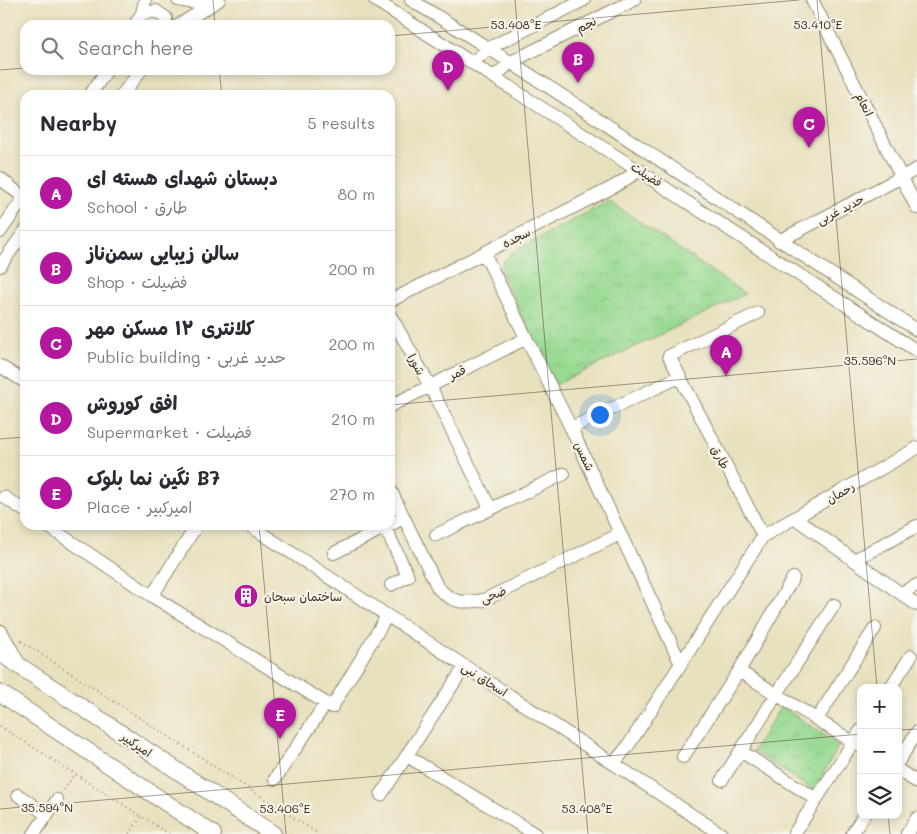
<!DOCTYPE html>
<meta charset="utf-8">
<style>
:root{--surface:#fff;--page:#f2f2f3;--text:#2b2b33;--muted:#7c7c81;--line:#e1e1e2;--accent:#b5179e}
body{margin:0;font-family:Mali,"Playpen Sans Arabic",sans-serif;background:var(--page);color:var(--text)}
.controls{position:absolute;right:15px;bottom:15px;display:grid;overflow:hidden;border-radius:10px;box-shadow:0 2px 8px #0003}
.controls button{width:45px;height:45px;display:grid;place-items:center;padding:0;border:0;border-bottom:1px solid var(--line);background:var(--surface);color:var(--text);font:25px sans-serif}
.you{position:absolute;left:599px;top:414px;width:18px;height:18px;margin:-12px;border:4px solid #fff;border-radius:50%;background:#1a73e8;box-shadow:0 0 0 8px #1a73e833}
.badge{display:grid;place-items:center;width:32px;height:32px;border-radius:50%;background:var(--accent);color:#fff;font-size:16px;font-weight:700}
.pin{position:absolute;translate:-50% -41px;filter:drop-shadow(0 1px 2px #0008)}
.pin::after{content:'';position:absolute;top:26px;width:18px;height:15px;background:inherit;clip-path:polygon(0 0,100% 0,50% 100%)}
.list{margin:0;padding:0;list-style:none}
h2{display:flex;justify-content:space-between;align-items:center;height:65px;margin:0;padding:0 20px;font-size:21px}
h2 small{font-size:16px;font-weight:400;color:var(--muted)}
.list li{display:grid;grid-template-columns:32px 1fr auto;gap:15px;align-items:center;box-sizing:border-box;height:75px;padding:0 20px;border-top:1px solid var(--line)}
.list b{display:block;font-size:19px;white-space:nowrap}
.list p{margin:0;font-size:16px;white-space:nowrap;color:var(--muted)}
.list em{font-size:16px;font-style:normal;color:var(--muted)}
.icon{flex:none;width:28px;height:28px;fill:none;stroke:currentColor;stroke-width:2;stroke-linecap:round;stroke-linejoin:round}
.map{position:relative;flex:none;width:917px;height:834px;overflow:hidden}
.search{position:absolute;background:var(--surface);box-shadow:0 2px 8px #0003;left:20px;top:20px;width:375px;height:55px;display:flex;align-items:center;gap:12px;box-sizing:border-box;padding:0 18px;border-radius:15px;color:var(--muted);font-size:19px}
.panel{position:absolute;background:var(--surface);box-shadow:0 2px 8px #0003;left:20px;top:90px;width:375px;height:440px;border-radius:15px}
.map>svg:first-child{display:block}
</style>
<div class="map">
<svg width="917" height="834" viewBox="0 0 917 834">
<defs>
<pattern id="park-crowns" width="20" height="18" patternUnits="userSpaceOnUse" patternTransform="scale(1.25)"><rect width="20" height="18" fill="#98da92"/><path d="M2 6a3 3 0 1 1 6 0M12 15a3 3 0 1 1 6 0" fill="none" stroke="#84bb7d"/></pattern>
</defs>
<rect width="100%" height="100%" fill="#f7f3e8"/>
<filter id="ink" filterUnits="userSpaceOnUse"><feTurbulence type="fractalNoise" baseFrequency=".02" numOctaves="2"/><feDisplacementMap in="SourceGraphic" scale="10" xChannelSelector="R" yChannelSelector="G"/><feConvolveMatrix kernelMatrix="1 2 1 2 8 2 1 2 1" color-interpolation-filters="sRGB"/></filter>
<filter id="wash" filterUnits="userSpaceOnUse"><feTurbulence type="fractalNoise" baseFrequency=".0096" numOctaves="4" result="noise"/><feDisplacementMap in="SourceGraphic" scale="20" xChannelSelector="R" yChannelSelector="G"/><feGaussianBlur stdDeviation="1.12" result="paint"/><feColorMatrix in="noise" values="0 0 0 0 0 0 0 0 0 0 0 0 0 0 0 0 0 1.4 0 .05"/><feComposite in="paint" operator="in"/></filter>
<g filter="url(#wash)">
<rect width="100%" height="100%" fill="#e8e1bf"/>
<path fill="url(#park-crowns)" stroke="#6a8258" d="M609 201 745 294 555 385 500 271 503 262 513 252Z
M781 706 839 745 814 791 753 751Z"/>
</g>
<g filter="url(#ink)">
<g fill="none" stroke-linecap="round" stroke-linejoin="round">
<g stroke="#92866e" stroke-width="14">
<path id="minor" d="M178 0 196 3 215 0
M375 0 917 351
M411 0C583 105 748 221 917 330
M812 0 917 208
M142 13 156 11 166 18V25
M135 25 142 13 145 0
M179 25 219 0
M473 62 489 48 584 0
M495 76 511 62 634 0
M90 95 107 70
M122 95 141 70
M0 178 24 198
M0 232 25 196
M779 241 917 169
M484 253 571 428 680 662
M0 266 25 231
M390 301 615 186 640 170
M758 313 669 356 763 536
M390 315 430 386 490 508
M0 366 25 382
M390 406 525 339
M571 428 679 377
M390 489 438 588C454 604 462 603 484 600L620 534
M4 497 25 511
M795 518 917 605
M46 525 152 596 332 707 387 616
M249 525 721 834
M384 525 408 576 391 585
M436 535 564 474
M334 553 404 518
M854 560 917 526
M901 593 917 585
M152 596 197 525
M739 671 861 747
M890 688 911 656
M817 719 875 628
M742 752 816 799
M407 756 535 834
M683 757 739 671 793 578
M898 762 917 732
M614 763 628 746 763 536 917 448
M898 770 917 782
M275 779 326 703
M722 780 834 605
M18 795 46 814
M381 795 465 666
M34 834 57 800
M794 834 861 730
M852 834 864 815
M907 834 917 818"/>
</g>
<g stroke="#92866e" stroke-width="18">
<path id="major" d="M0 633 16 662
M0 653 273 834
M0 693 213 834"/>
</g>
<path stroke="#92866e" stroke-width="2" stroke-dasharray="1 4" stroke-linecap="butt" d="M21 641 319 834
M0 726 169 834
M64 790 75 773
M129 834 141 817"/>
<use href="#minor" stroke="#fff" stroke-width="12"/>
<use href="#major" stroke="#fff" stroke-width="16"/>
</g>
</g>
<path fill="none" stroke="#3b2a1e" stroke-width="1" stroke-opacity="0.45" d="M213 0 215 25M515 0 588 834M817 0 877 688M390 36 799 0M0 70 25 68M219 70 222 95M390 405 917 359M0 439 25 437M259 525 286 834M898 730 917 729M0 809 861 734M888 815 890 834"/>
<defs>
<g id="building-disc" transform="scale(1.25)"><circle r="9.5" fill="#b5179e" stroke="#f7f3e8"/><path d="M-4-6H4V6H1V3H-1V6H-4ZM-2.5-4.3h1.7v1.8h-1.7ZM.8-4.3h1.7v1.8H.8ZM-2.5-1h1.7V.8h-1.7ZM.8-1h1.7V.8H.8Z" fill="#fff"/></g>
</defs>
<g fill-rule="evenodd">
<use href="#building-disc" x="246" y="596"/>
</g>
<g text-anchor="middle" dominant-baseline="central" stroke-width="4.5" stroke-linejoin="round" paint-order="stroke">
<g font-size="12" fill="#3b2a1e" stroke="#f7f3e8">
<text transform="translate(586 24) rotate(-26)">نجم</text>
<text transform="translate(865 104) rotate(63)">انعام</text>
<text transform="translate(647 174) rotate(33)">فضیلت</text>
<text transform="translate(840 209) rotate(-27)">حدید غربی</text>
<text transform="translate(516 237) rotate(-27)">سجده</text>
<text transform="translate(417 364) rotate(61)">شورا</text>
<text transform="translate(457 372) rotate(-26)">قمر</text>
<text transform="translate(585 456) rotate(65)">شمس</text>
<text transform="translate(721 457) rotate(62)">طارق</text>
<text transform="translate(840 492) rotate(-30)">رحمان</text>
<text transform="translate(493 594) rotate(-22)">ضحی</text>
<text transform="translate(485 679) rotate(33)">اسحاق نبی</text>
<text transform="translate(137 744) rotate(34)">امیرکبیر</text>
</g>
<g font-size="12" fill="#3b2a1e" stroke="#f7f3e8" text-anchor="start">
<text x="264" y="596">ساختمان سبحان</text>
</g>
</g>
<g font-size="12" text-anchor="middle" fill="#3b2a1e" stroke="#f7f3e8" stroke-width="4.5" stroke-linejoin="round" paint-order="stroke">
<text x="516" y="29">53.408°E</text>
<text x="818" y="29">53.410°E</text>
<text x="870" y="365">35.596°N</text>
<text x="47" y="812">35.594°N</text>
<text x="285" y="813">53.406°E</text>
<text x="587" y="813">53.408°E</text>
</g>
</svg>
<div class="controls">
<button>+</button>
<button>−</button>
<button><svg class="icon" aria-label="layers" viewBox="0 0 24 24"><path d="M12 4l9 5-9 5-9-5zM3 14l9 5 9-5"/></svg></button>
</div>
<div class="you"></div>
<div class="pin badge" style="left:726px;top:376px">A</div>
<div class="pin badge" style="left:578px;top:83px">B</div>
<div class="pin badge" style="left:809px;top:148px">C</div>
<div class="pin badge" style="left:448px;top:91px">D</div>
<div class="pin badge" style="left:280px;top:739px">E</div>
<div class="search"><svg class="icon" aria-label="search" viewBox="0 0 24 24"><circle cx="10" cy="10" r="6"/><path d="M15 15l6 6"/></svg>Search here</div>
<section class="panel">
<h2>Nearby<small>5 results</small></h2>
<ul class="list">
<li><span class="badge">A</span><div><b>دبستان شهدای هسته ای</b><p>School · طارق</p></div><em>80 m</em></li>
<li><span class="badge">B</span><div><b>سالن زیبایی سمن‌ناز</b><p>Shop · فضیلت</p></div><em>200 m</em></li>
<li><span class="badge">C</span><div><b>کلانتری ۱۲ مسکن مهر</b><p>Public building · حدید غربی</p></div><em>200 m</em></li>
<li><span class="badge">D</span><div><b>افق کوروش</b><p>Supermarket · فضیلت</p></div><em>210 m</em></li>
<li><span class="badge">E</span><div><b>نگین نما بلوک B7</b><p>Place · امیرکبیر</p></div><em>270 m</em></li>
</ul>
</section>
</div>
